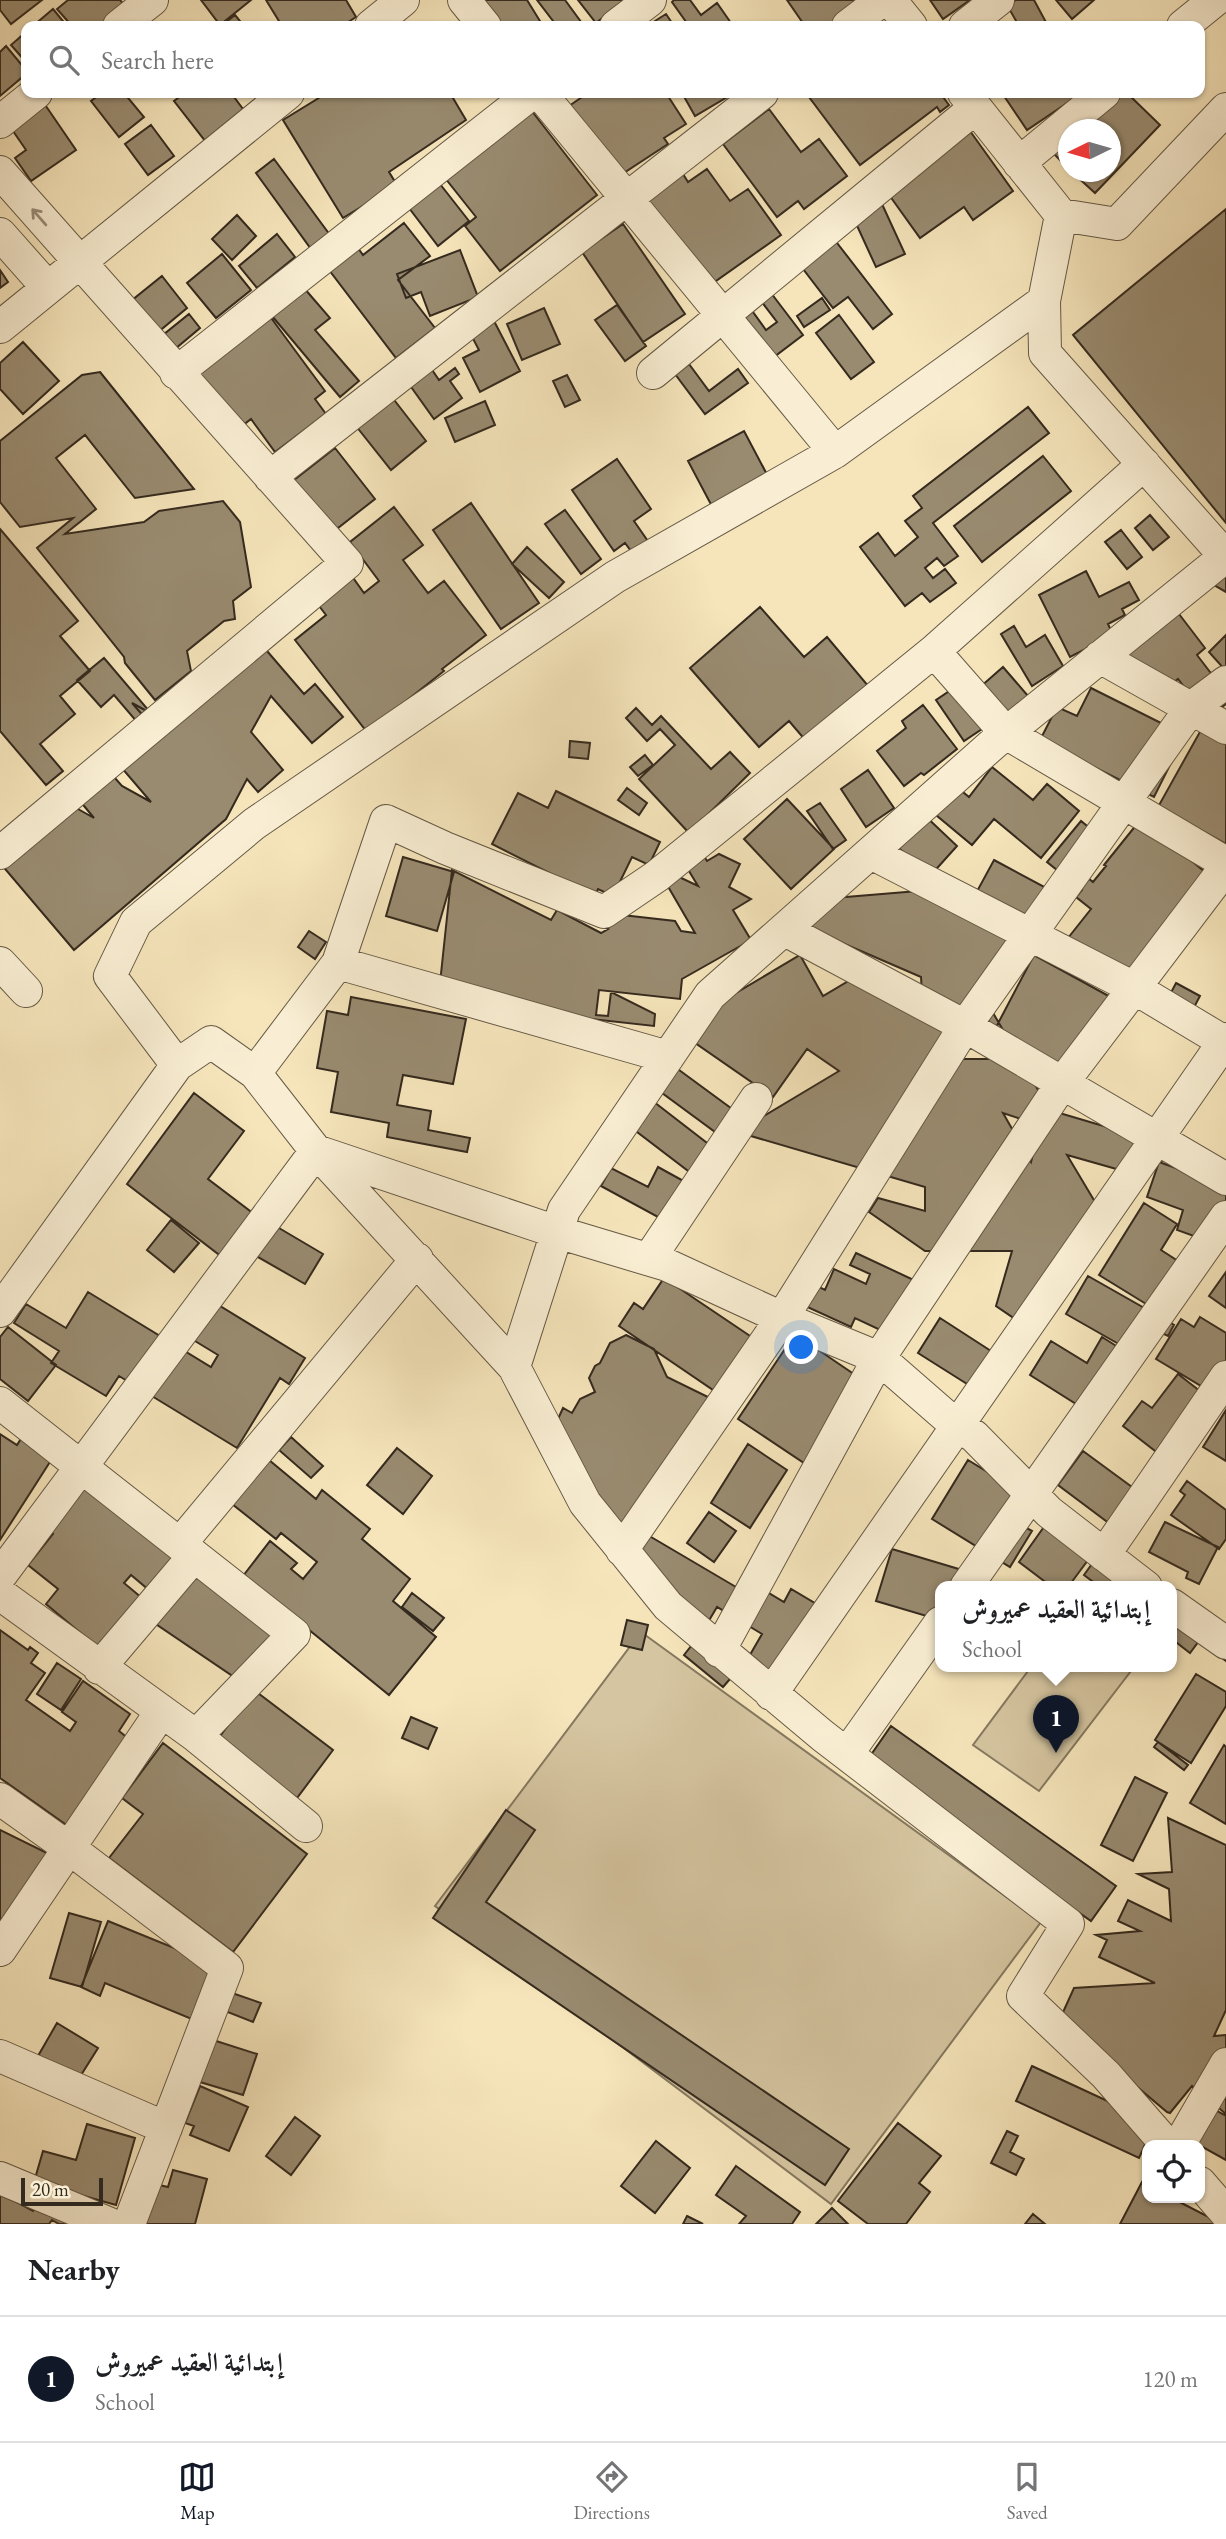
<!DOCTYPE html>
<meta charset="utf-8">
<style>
:root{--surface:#fff;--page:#f6f6f6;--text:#202124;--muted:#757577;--line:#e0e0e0;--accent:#111827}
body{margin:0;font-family:"EB Garamond",Amiri,serif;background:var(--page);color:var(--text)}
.controls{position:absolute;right:21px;bottom:21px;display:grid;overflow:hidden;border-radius:14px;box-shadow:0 2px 5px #0004}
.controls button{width:63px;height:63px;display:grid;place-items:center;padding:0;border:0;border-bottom:2px solid var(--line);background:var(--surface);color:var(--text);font:35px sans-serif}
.compass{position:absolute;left:1058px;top:119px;width:63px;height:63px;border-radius:50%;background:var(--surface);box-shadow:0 2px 5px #0004;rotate:265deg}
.scale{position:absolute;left:21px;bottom:18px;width:82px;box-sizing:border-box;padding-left:7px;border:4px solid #352a1e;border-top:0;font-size:19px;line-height:24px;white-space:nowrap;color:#352a1e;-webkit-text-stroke:5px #f9eed3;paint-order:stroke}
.you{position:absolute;left:802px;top:1348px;width:24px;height:24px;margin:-18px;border:5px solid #fff;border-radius:50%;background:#1a73e8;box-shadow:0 0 0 10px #1a73e833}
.badge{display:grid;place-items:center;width:46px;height:46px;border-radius:50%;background:var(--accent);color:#fff;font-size:23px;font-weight:700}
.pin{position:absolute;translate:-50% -58px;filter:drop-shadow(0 2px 4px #0008)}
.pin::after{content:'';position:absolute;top:37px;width:24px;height:21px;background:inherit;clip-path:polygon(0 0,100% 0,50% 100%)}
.popup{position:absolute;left:935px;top:1581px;width:242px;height:91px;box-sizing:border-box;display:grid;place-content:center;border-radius:14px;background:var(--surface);filter:drop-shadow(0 2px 5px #0005);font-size:23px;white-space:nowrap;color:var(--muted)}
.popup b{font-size:26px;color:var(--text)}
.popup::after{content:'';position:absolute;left:50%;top:100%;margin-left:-14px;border:14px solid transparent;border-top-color:var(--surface)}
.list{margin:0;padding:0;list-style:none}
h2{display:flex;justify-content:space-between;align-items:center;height:91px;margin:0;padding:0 28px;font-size:30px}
h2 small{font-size:23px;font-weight:400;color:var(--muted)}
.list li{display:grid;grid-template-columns:46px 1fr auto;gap:21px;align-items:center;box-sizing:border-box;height:126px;padding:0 28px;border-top:2px solid var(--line)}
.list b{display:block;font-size:26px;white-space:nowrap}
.list p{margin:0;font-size:23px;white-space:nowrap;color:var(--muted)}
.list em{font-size:23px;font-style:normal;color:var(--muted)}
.icon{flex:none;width:38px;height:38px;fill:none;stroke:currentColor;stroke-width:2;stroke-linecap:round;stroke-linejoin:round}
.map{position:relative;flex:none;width:1226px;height:2224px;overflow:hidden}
.search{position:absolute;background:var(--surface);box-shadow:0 2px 5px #0004;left:21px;right:21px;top:21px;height:77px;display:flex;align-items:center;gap:18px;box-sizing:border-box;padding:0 24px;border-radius:14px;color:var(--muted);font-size:26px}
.sheet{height:217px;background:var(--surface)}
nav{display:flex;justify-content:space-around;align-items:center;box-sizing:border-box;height:98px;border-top:2px solid var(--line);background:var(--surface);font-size:19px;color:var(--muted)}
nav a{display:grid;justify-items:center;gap:4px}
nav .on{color:var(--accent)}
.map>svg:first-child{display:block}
</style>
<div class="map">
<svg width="1226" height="2224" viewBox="0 0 1226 2224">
<rect width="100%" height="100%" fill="#f6e5bb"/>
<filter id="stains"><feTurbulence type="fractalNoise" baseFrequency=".00286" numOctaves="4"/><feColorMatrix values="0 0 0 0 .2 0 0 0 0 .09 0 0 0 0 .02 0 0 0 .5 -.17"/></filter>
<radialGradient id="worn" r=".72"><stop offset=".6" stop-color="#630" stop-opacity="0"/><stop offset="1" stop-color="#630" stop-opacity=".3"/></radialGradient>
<path fill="#d5c5a0" stroke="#85785f" stroke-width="2" d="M641 1632 1041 1922 831 2204 435 1906Z
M1031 1667H1134L1039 1791 973 1745Z"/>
<path fill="#998b70" stroke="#352a1e" stroke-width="2" d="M0 0H42L11 24 0 10Z
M68 0H120L127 8 104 26H72L57 9Z
M201 0H251L220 25Z
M266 0H346L356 17 342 26H282Z
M479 0H527L543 26H495Z
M537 0H565L584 26H545L553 21Z
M578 0H625L596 23Z
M674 0H690L701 15 717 3 731 23 727 26H689L672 2Z
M787 0H860L863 4 831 26H805Z
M930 0H970L943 19Z
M1016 0H1034L1048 26H1019L1007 5Z
M1056 0H1094L1072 19Z
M53 9 67 26H33Z
M666 14 674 26H647Z
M235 15 244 26H219L225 23Z
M26 32V62L11 45Z
M6 46 26 70V74L0 96V52Z
M37 93 76 150 31 181 15 158 26 150 0 112Z
M102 93H124L144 117 119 137 91 101Z
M185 93H231L246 113 206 142 174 101Z
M327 93H450L466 120 389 172 397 185 343 218 283 120Z
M588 93H666L686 124 664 138 668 144 616 178 569 106Z
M682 93H734L695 116Z
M806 93H940L949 105 940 112 937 107 860 165Z
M1002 93H1082L1027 130Z
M1110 93H1127L1160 125 1095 193 1072 172H1110V130H1075Z
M769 109 801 152 819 139 847 176 804 209 798 201 777 217 723 144Z
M531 110 597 195 500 271 465 226 476 217 445 178Z
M151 125 174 156 148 175 125 144Z
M970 131 1013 191 973 220 964 207 920 238 887 192Z
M1068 136V168L1053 153Z
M274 159 330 235 311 249 256 173Z
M707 169 730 201 748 189 781 235 706 288 645 202 683 174 688 182Z
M440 184 469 221 438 246 409 208Z
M882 204 905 254 876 267 853 217Z
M1226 209V523L1073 335Z
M237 215 256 236 232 260 212 239Z
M404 223 430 256 398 280 435 328 396 358 326 266 355 244 363 255Z
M623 224 685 314 643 342 582 252Z
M277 234 295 257 257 288 239 266Z
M834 239 892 314 873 329 848 297 833 308 800 265Z
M460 250 478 297 430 316 421 292 406 298 397 274Z
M222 254 251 290 216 318 187 283Z
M0 270 8 282 0 288Z
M162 276 187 308 157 333 131 301Z
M304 288 330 318 315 330 359 381 340 397 272 316Z
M768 289 803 335 770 360 737 318 750 308 766 330 777 322 758 297Z
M822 298 830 310 804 327 797 316Z
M617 305 646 346 625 361 595 320Z
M544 308 560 344 522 360 507 324Z
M266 311 325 391 315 399 326 414 275 452 251 419 237 430 190 367Z
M189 314 200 328 175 349 163 335Z
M839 315 874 362 851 379 816 333Z
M494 321 520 371 480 392 463 358 479 350 470 333Z
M23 342 59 381 23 414 0 389V363Z
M426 361 439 380 455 368 459 374 450 381 462 398 434 419 404 377Z
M689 364 709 391 738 369 748 383 705 414 675 374Z
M100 372 194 489 135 498 85 435 56 458 96 509 65 534 144 522 159 511 223 501 240 522 251 587 233 601 235 619 224 621 187 651 191 671 155 700 125 663 124 657 37 548 73 518 20 527 0 502V441L82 375Z
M567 375 580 400 565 407 553 381Z
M388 392 426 441 391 470 352 421Z
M485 401 495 425 455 442 445 418Z
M1028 407 1049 433 933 523 958 556 944 566 937 558 925 568 933 578 945 569 956 583 930 602 922 593 905 606 860 547 878 533 895 556 918 537 905 521 922 508 913 496Z
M744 431 771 482 715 512 688 461Z
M335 448 375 499 329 535 289 484Z
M1043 456 1071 491 982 562 954 526Z
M617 459 651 509 634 521 652 547 636 558 625 543 614 551 572 490Z
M471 503 539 603 501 629 433 530Z
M394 507 423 545 403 560 428 593 444 581 486 635 442 669 444 671 367 732 295 640 326 615 316 602 351 575 364 593 379 581 350 542Z
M565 510 601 559 581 574 545 524Z
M1150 515 1169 537 1153 550 1135 528Z
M0 529 78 621 60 636 90 671 60 696 75 714 40 744 63 771 46 785 0 731Z
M1121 530 1142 557 1127 569 1105 542Z
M527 547 564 582 549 598 512 564Z
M1086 571 1099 597 1129 582 1139 600 1122 609 1125 615 1108 624 1113 635 1070 657 1039 595Z
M1226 574V592L1214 585Z
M760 607 804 657 827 637 880 700 812 748 789 721 759 747 690 668Z
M1179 614 1205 648 1197 655 1226 693V704L1208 718 1178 679 1158 695 1127 655Z
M1014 626 1026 647 1045 635 1063 666 1032 686 1001 634Z
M1226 635V671L1209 652Z
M261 644 304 694 315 684 343 717 312 743 271 696 251 732 283 770 258 792 247 779 226 819 74 950 0 863 60 799 94 818 75 795 106 768 122 786 151 802 115 760 153 727 132 703 174 726Z
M104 658 150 712 137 722 114 695 101 707 77 680Z
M1003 667 1028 696 1004 717 979 688Z
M954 688 982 729 964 741 936 700Z
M1091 688 1185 735 1154 797 1040 740 1057 707 1077 716Z
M923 705 957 749 924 775 921 773 904 786 877 751 906 728 902 721Z
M636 708 652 725 661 716 711 769 730 752 750 773 689 833 639 779 675 745 660 729 647 741 626 718Z
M1201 730 1226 744V844L1158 807Z
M570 741 590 743 588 759 569 757Z
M645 755 653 765 638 776 630 767Z
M992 767 1033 800 1047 784 1079 811 1041 858 994 819 972 845 936 815 958 788 969 797Z
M868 770 894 808 866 827 841 789Z
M627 788 647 803 639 815 618 800Z
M556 791 660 842 649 865 632 857 613 896 598 889 595 896 492 844 518 793 548 808Z
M787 799 834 849 791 889 744 839Z
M820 803 846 840 833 849 807 811Z
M920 811 957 846 930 876 892 842Z
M1141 819 1223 887 1140 997 1068 938 1091 909 1076 897 1082 890 1047 862 1081 821 1103 839 1078 870 1093 882 1106 866 1104 865Z
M719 854 740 864 729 887 751 899 733 910 751 940 682 979 680 999 599 990 596 1015 608 1016 611 992 655 1014 654 1026 438 1002 452 870 551 920 557 910 601 933 608 929 569 909 675 921 681 931 695 933 666 883 677 876 698 886 686 866 704 856 707 861Z
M403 857 454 872 437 931 386 916Z
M994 860 1063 897 1044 933 975 895Z
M930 890 1026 931 979 1018 922 993 921 977 810 929 822 899Z
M309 931 326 942 315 959 298 947Z
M800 955 823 996 862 973 906 1007H967L952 1059H989V1006L1041 1095 1033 1123 1003 1113 1031 1162 1046 1109 1144 1138 1134 1174 1067 1155 1107 1222 1031 1330 996 1306 1012 1251H925L869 1212 878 1198 925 1211V1187L737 1132 839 1071 807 1049 773 1097 675 1029Z
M1034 955 1125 1005 1084 1080 994 1031Z
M1176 983 1200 996 1190 1015 1166 1002Z
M351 997 466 1019 453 1084 403 1075 397 1105 431 1111 428 1130 470 1138 467 1152 387 1137 389 1123 331 1112 338 1072 317 1068 327 1011 348 1015Z
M675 1067 743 1117 726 1140 658 1090Z
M194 1093 244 1131 208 1179 254 1214 222 1257 127 1184Z
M645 1095 720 1153 700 1180 624 1122Z
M1159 1162 1226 1186V1215L1216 1244 1177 1230 1183 1210 1147 1197Z
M658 1167 698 1189 678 1228 601 1186 611 1168 648 1187Z
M1144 1203 1177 1224 1161 1250 1192 1270 1164 1315 1099 1275Z
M262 1218 323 1254 305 1284 244 1249Z
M171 1220 199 1243 174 1272 147 1250Z
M856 1253 918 1282 893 1336 855 1318 851 1327 803 1305 813 1284 825 1290 834 1269 866 1284 870 1274 850 1265Z
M1226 1272V1308L1209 1296Z
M1088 1276 1174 1325 1168 1336 1160 1332 1145 1359 1066 1314Z
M664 1278 756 1340 719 1394 619 1326 634 1303 643 1309Z
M194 1290 305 1358 289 1384 280 1378 237 1448 119 1376 106 1396 51 1363 59 1351 14 1323 26 1304 66 1328 88 1292 211 1367 218 1355 172 1327Z
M1200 1317 1226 1333V1401L1156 1359 1181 1319 1194 1327Z
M940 1318 1008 1362 986 1396 918 1353Z
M8 1327 56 1365 28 1401 0 1379V1337Z
M795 1334 864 1381 807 1465 738 1419Z
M626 1335 654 1349 667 1377 712 1399 653 1518 597 1533 557 1421 563 1408 572 1413 580 1399 595 1392 589 1378 595 1366 600 1363 610 1343Z
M1102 1337 1137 1359 1100 1419 1030 1375 1051 1341 1087 1363Z
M1178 1374 1214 1402 1177 1468 1123 1426 1142 1401 1152 1408Z
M1226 1410V1461L1203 1447Z
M0 1434 17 1445 24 1434 55 1454 0 1540Z
M291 1437 323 1466 311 1478 279 1450Z
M748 1444 787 1470 750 1528 711 1503Z
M397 1448 432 1476 403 1514 367 1485Z
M1083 1451 1151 1501 1126 1536 1058 1485Z
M263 1455 316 1499 322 1490 370 1529 362 1539 410 1579 393 1601 436 1637 389 1695 243 1576 270 1541 297 1563 291 1569 303 1579 317 1562 281 1533 276 1539 227 1500Z
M968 1460 1033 1500 1019 1524 1032 1531 1010 1567 932 1519Z
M69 1467 184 1562 156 1596 131 1575 124 1583 143 1599 101 1650 46 1604 58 1589 28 1565 53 1534 30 1515Z
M1187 1481 1226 1510V1539L1219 1549 1171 1515 1185 1495 1180 1491Z
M709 1512 736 1531 714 1562 687 1543Z
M1165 1522 1218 1547 1199 1584 1186 1578 1188 1572 1149 1552Z
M1046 1524 1091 1556 1068 1587H1052L1019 1562Z
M646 1534 736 1587 742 1577 784 1602 791 1589 830 1612 780 1698 739 1674 762 1634 717 1607 707 1624 623 1575Z
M892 1549 972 1573 967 1587H940V1620L876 1601Z
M1102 1550 1152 1587H1100L1084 1575Z
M194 1572 276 1628 240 1681 147 1618Z
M412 1593 444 1618 433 1631 402 1607Z
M1172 1601 1226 1641V1661L1199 1641 1190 1653 1172 1639Z
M627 1620 648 1625 642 1650 621 1645Z
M0 1630 28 1650 30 1647 38 1653 31 1663 45 1673 26 1700 70 1731 76 1722 62 1712 83 1681 130 1714 119 1731 129 1739 75 1831 0 1778Z
M703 1631 743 1664 723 1687 684 1655Z
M57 1663 81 1679 61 1710 37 1694Z
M1196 1674 1226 1692V1706L1191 1763 1155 1740Z
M254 1690 333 1750 297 1798 218 1739Z
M411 1717 437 1728 428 1749 402 1738Z
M891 1726 1116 1886 1091 1921 866 1762Z
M1158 1742 1188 1765 1184 1770 1154 1747Z
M163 1743 307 1854 233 1952 109 1858 143 1814 122 1798Z
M1224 1745 1226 1747V1824L1190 1803Z
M1135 1777 1167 1793 1133 1861 1101 1845Z
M506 1810 535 1830 486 1902 849 2149 825 2185 433 1918Z
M1168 1818 1226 1845V2010L1214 2036 1226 2035V2114L1192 2086 1170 2113 1167 2112 1059 2021 1074 1988 1155 1983 1099 1957 1107 1940 1096 1935 1140 1931 1118 1921 1128 1900 1171 1921 1169 1889 1138 1874 1172 1872Z
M0 1830 53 1856 0 1965Z
M69 1913 101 1922 82 1987 50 1978Z
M108 1921 216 1965 194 2020 105 1983 100 1996 81 1987Z
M232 1993 261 2003 253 2022 225 2011Z
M57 2023 98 2048 78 2080 38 2056Z
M213 2040 257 2054 243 2095 200 2082Z
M1032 2066 1155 2123 1139 2158 1016 2101Z
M200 2086 248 2107 229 2151 190 2135 194 2126 185 2123Z
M1210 2107 1226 2116V2160L1192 2141Z
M295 2117 320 2136 291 2175 266 2156Z
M898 2123 941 2156 919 2183 930 2192 906 2224H868L838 2201Z
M87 2124 135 2138 116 2205 34 2182 43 2151 76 2160Z
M1007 2131 1018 2136 1010 2152 1024 2159 1016 2175 991 2163Z
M656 2141 690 2168 655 2213 621 2186Z
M736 2166 800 2212 792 2224H739L746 2216 716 2195Z
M173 2170 207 2179 195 2224H143L150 2183 168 2187Z
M1142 2182 1147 2185V2198H1172L1222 2224H1120Z
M45 2189 106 2224H59L52 2220 49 2224H0V2193L33 2211Z
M832 2208 848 2224H816Z
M1033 2214 1045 2224H1025Z
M687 2216 703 2224H683Z"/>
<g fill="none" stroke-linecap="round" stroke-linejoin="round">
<g stroke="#655945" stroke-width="34">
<path id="minor" d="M464 0 485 26
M890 0 911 26
M119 26 152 0
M371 26 403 0
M616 26 650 0
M848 26 882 0
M965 26 998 0
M1183 26 1215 0
M540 93 835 452
M964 93 1061 215
M1226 109 1117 224 1061 215 1044 301 835 452 615 577 254 824 136 922 110 976 177 1065 211 1042 255 1073 338 963 386 821 445 848 604 912 657 876 934 651 1006 733 1226 863
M0 122 36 93
M1019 163 1104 93
M0 172 347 563 0 853
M0 234 48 288
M1044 301 1045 353 1225 556
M0 327 288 93
M176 373 532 93
M653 373 975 108
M270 477 762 93
M934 651 1144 464
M1100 657 1226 728
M871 853 1136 989 1226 1043
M785 930 965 1026 1226 1179
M0 963 26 991
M338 963 668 1057
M255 1073 316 1151 514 1367
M649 1259 756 1099
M0 1311 177 1065
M0 1403 294 1634 196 1736 0 1594
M180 1544 417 1259
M622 1550 782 1318 965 1026 1191 708 1226 682
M1104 1555 1226 1377
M0 1576 316 1151 557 1232 667 1265 782 1318 879 1358 957 1426 974 1436 1049 1512 1146 1587
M966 1587 1226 1217
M1172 1605 1226 1643
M719 1651 879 1358 1063 1082 1226 867
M99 1668 194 1556
M771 1694 1226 1039
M196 1736 306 1826
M847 1754 940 1623
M0 1799 69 1848 227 1968 129 2224
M0 1950 161 1712
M0 2056 166 2128
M1167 2145 1106 2075 1023 1996 1068 1924 823 1736 668 1606 585 1503 514 1367 564 1210 710 995 994 743 1226 556
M1179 2145 1226 2064
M0 2178 110 2224
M1200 2183 1226 2213"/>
</g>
<use href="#minor" stroke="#f9eed3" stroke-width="32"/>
</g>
<defs><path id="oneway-shaft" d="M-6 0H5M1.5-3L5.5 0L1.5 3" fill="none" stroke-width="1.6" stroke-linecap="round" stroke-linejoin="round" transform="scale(1.75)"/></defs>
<use stroke="#978c78" href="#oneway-shaft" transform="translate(39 217) rotate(-131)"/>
<rect width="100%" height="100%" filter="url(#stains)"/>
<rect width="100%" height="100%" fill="url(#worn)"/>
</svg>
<div class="controls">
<button><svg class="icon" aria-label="locate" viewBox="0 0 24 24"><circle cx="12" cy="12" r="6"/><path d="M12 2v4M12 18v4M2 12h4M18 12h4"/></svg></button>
</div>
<svg class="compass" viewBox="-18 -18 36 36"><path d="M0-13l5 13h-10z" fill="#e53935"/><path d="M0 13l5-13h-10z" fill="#757577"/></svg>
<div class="scale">20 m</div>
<div class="you"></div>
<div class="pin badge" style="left:1056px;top:1753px">1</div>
<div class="popup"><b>إبتدائية العقيد عميروش</b>School</div>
<div class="search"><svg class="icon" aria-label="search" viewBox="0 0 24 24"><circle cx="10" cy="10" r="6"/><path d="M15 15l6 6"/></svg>Search here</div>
</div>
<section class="sheet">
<h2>Nearby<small></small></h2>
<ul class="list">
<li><span class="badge">1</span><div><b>إبتدائية العقيد عميروش</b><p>School</p></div><em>120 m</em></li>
</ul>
</section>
<nav>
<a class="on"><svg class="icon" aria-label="map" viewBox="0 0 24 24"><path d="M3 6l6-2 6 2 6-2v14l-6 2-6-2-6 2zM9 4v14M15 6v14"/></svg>Map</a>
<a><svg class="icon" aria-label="directions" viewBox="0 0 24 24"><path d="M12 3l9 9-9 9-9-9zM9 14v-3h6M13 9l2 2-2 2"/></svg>Directions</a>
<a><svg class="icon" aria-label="saved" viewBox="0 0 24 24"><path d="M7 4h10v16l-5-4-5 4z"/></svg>Saved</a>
</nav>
